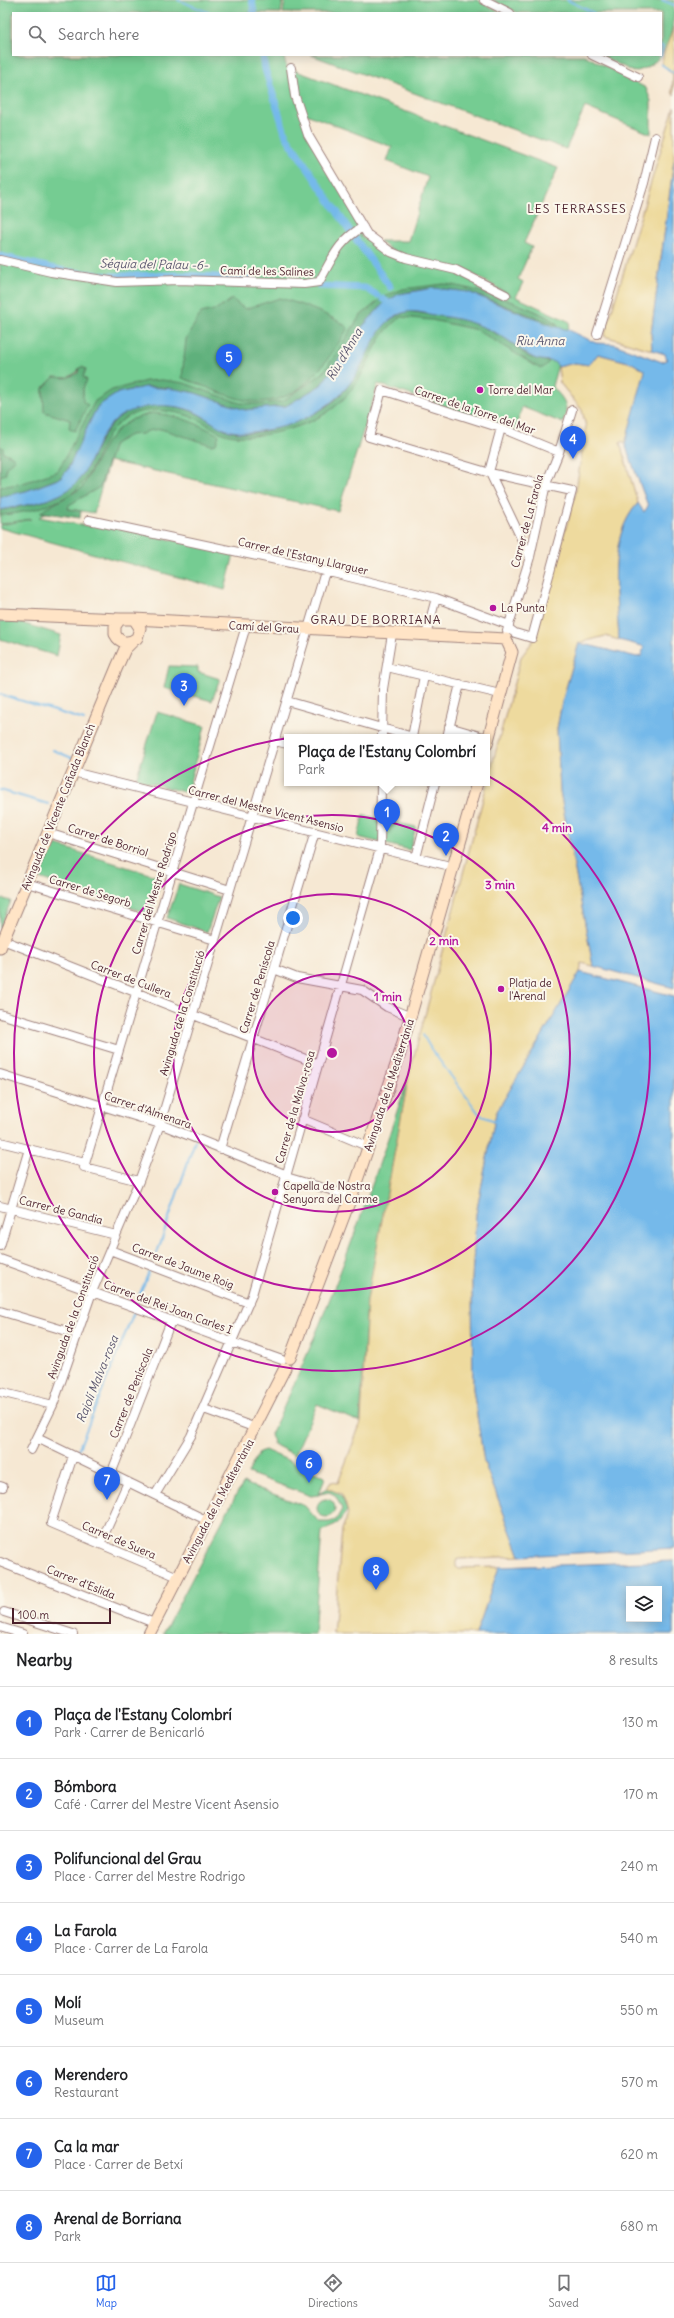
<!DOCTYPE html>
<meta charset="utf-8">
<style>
:root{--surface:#fff;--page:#f6f6f6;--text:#202124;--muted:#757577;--line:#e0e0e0;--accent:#2563eb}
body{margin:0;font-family:Delius,sans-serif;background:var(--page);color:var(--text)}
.controls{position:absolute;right:12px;bottom:12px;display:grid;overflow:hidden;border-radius:0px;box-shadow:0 2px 10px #0003}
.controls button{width:36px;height:36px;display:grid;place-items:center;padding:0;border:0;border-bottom:1px solid var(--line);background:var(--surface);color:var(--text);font:20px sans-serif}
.scale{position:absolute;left:12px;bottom:10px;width:99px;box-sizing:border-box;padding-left:4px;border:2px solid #4a1f2b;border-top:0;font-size:11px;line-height:14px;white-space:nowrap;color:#4a1f2b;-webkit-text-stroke:3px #fbf7ec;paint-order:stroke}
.you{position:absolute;left:293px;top:918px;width:14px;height:14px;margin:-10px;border:3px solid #fff;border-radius:50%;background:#1a73e8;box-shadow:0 0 0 6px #1a73e833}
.badge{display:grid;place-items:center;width:26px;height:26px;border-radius:50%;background:var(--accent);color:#fff;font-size:13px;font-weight:700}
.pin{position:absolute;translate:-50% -33px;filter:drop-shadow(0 1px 2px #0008)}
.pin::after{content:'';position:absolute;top:21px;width:14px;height:12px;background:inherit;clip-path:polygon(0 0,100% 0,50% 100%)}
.popup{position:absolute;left:284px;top:734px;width:206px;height:52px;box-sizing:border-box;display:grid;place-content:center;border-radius:0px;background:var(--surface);filter:drop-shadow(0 1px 3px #0005);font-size:13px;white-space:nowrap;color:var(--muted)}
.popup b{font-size:15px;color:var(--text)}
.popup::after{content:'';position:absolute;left:50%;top:100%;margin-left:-8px;border:8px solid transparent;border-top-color:var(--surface)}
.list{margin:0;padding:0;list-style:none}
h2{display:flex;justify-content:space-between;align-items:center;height:52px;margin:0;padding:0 16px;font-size:17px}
h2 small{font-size:13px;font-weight:400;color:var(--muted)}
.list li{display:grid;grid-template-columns:26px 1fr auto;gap:12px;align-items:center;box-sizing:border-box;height:72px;padding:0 16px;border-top:1px solid var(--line)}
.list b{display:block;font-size:15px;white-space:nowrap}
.list p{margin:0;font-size:13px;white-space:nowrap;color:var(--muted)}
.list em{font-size:13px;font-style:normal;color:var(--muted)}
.icon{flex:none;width:22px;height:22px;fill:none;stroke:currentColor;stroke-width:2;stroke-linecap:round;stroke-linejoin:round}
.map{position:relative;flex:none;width:674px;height:1634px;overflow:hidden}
.search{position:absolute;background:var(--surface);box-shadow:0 2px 10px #0003;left:12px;right:12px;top:12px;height:44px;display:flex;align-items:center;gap:10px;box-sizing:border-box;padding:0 14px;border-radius:0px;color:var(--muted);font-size:15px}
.sheet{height:628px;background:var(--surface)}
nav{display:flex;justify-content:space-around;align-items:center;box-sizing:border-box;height:56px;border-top:1px solid var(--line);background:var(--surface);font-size:11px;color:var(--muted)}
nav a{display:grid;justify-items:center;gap:2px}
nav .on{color:var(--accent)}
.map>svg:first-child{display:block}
</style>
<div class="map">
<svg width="674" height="1634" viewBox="0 0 674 1634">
<rect width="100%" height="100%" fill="#fbf7ec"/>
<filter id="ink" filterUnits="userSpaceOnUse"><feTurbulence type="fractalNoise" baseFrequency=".025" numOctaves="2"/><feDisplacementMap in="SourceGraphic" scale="8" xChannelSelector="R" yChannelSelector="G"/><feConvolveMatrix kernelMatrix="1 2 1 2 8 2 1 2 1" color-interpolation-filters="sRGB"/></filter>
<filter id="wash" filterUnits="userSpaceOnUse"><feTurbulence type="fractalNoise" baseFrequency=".012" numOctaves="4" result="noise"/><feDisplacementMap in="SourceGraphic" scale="16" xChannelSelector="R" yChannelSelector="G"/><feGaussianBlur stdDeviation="0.9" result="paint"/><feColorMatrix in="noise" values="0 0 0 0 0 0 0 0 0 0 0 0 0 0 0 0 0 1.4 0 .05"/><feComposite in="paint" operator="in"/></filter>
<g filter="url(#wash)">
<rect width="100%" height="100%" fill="#f6e8d3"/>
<path fill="#74cc92" stroke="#5f765e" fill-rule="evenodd" d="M0 0H283L281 13H13V55H283L308 135 365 233 360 236 415 263 464 275 512 296 463 269 407 257 393 251 379 241H408L428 177 387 161 392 147 306 114 291 69 558 168 524 243 532 247 518 279 523 282 516 297 570 322 552 386C564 400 570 404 563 423L522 407 515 430 378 384 338 511 109 461 94 513 57 507 39 517 87 526H91L94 522 234 554 225 590 0 528V525L31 519 2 524 0 523ZM82 367 86 369 83 377 87 380 83 388V396L43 397V388L54 377 67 378 77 372 79 368Z
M285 0H477L502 13H283Z
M492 0H674C674 32 670 62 634 72L600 55H661V13H518Z
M311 55H584L646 88 651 101V134L585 107 566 149Z
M0 621 18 622 61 635 57 656 0 639Z
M169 666 198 667V672L220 679 212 701 164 688Z
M157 712 205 726 187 793 136 779Z
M363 815 416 827 410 850 358 837Z
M53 844 162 878 150 914 39 878Z
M179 884 219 897 207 932 167 918Z
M0 898 11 901 0 928Z
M409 1075 367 1300 360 1422 317 1404 295 1455 273 1444 271 1434C327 1318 369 1197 409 1075Z
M265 1450 325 1477 319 1495 311 1496 248 1473 259 1452Z
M244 1483 305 1506 319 1522H329L336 1520 342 1509 335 1495 329 1492 320 1494 327 1488C341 1493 343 1498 347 1511L336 1525 322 1531 314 1634H163L237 1493Z
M317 1508a9 9 0 1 1 18 0a9 9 0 1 1-18 0Z"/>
<path fill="#5fb07c" stroke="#546854" d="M444 284C465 285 547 310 559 326L468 292 433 288 418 290 399 294 384 303 362 327 321 385 286 406 245 410 195 393 162 387H145L118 393 101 404 95 411 68 469 60 478 26 491 0 497V487L23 483 58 471 95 401 112 390 146 381 162 380 184 383 240 403 262 404 283 401 323 373 360 316 383 297 403 289Z
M280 298C298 303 335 316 348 328 323 369 293 415 236 398 218 393 200 384 182 378L186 339 201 313 218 309 232 299 245 309Z
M408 311 459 319 477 324 505 338 529 357 549 362 543 368H539L477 330 432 320 401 317C379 331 371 359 358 381 348 396 336 408 321 416 300 429 246 443 222 433 215 430 208 425 201 421 183 412 156 407 136 413 102 425 100 461 81 485 65 504 23 514 0 515V510C22 506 50 503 69 489 101 464 95 411 150 406 162 404 183 407 194 412 205 417 214 424 224 429 251 442 303 422 327 406 359 385 362 351 384 325 391 318 399 315 408 311Z
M82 367 86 369 83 377 87 380 83 388V402L88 405 75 431 69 429 70 420 44 412 43 389 54 377 67 378 78 373 79 368Z
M152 413C178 415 197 423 219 435L216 444 211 445 161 429 148 431 142 434 130 435 114 444 100 487 69 505 68 509 81 511 80 518 40 512 82 488 106 443 119 428 133 419Z
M0 446 3 448V452L12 456 15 460 6 467V474L0 476V484Z"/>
<path fill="#eeda9e" stroke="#9c7c64" d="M674 27V95L672 92 673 75 662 64C662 52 670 39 674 27Z
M674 107V160L651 334 652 350 604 336Z
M598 354 632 363 646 371 625 444 623 441 620 443 638 503C606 539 617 595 619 640L605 636 579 643 562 702 557 729 560 791 593 966 582 963 580 972 496 1113 476 1214 472 1280 473 1389 484 1462 520 1556 459 1559 456 1561V1566L459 1568 499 1567 476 1634H333L342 1530 348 1513 345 1502 341 1494 327 1488 331 1482 338 1483 361 1422 367 1301 409 1075 521 657 533 641 575 496 586 427 582 410 560 383 558 367 575 363 589 365Z"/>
<path fill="#74b9ea" stroke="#5f6c8a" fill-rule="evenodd" d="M674 161V988L593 966 560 791 557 729 562 702 579 643 637 657 641 656 644 648 642 646 619 640C617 595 606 539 638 503L644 512 648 506 625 444 645 371 632 363 598 354 589 365 575 363 558 367C556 360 547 361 541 360 531 359 521 349 512 343 492 328 466 319 440 316 431 315 416 310 407 312 377 317 369 357 354 378 336 404 303 424 272 429 260 431 244 434 231 431 218 429 208 418 195 412 174 403 147 404 126 413 93 428 95 472 68 490 48 503 23 505 0 510V497L26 491 61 478 68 469 95 411 101 404 118 393 145 387 175 389 195 393 245 410 286 406 321 385 362 327 384 303 399 294 433 288 468 292 553 326 569 330 596 343 614 344 662 362 667 360 665 354 652 350 651 334Z
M580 972 674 996V1548L520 1556 484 1462 473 1389 472 1280 476 1214 496 1113Z
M674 1561V1634H476L499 1567ZM629 1589H659V1619H629Z"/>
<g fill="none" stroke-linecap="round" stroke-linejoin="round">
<path stroke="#74b9ea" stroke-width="2" d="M178 0 210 13
M567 0 594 13
M662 0 674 5
M661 46 663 47 661 56
M661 64 674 73
M0 694 84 720
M53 750 72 758
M0 790 48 804
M423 1035 431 1049 480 1115 495 1121
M154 1262 195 1141
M137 1301 149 1272
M77 1453 134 1312"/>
<path stroke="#74b9ea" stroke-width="7" d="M252 0 254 13
M263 55 265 69 286 136 350 231
M355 238 390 287
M0 256 64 271 108 276 183 275 253 279
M320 286 365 288 377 295
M383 299 394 307"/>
</g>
</g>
<g filter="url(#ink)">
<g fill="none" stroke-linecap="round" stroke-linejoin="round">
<g stroke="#a0847f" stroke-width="10">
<path id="street" d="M484 0 510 13
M592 55 638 77
M291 68 295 96 308 135 367 234 391 252 406 258 456 270 506 295
M0 260 51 272 117 282 179 280 304 284 319 282C332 259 339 240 363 227
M597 334 644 183 655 137
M489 472 501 428
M490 473 530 557
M89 520 304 566 436 598 509 625
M508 628 515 633 532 638 572 491 490 473 369 437 382 390 501 428 559 452
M507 631 530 557 546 484 559 452 572 410
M426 635 436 598
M387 667 500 694
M287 701 413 737
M449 727 483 737
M382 737 383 689 392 634
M412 737 424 676
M447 737 460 684
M275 741 287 744
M73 772 454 867
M48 833 230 890
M416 858 435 783
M27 883 215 940
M3 940 318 1064
M274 969 297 978 362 990 387 1007 411 1017
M0 1014 119 1050
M0 1074 160 1124 287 1175
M302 1119 369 1147
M0 1142 85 1163
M220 1149 315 832
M286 1177 351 1196
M139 1181 84 1167 246 626
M0 1206 116 1235
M0 1246 29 1149
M110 1250 249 1303
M0 1259 282 1360
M0 1311 77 1334
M0 1392 53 1405
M204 1409 256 1428
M37 1438 208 1521
M31 1450 53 1405 92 1292 139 1181 160 1124 325 572
M73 1456 51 1523 178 1577
M111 1474 171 1321
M0 1486 3 1487
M155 1495 191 1436 252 1295 380 849 381 783
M100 1544 128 1482
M0 1562 154 1623
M4 1612 73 1634
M0 1627 23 1634"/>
</g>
<g stroke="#a0847f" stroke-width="13">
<path id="secondary" d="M0 614 120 619
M134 619 140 628 137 638C129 644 120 644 115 634V626L120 619H134L506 639 512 652 487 744
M0 948 117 667 125 649 132 642
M290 1358 353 1192 399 1056 477 783
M149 1634 285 1368"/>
</g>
<use href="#street" stroke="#fff" stroke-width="8"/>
<use href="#secondary" stroke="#ffe4c6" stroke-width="11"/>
</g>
</g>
<circle cx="332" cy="1053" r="79" fill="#b5179e" fill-opacity=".12"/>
<g fill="none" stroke="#b5179e" stroke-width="2">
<circle cx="332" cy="1053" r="79"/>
<circle cx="332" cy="1053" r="159"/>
<circle cx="332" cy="1053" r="238"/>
<circle cx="332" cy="1053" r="318"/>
</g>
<g fill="#b5179e" stroke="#fbf7ec" stroke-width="1.5">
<circle cx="480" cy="390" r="4"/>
<circle cx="493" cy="608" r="4"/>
<circle cx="501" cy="989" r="4"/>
<circle cx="275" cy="1192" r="4"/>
</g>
<g text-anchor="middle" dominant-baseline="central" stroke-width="4" stroke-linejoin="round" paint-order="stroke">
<g font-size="11" fill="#4a1f2b" stroke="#fbf7ec">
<text transform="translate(267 271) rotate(1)">Camí de les Salines</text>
<text transform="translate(475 410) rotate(19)">Carrer de la Torre del Mar</text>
<text transform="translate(527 521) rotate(-75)">Carrer de La Farola</text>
<text transform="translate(303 556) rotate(13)">Carrer de l'Estany Llarguer</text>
<text transform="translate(264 627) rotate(3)">Camí del Grau</text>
<text transform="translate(58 807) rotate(-68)">Avinguda de Vicente Cañada Blanch</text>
<text transform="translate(266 809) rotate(14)">Carrer del Mestre Vicent Asensio</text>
<text transform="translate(108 840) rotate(18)">Carrer de Borriol</text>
<text transform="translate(90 891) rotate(17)">Carrer de Segorb</text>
<text transform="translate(154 893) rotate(-73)">Carrer del Mestre Rodrigo</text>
<text transform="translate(131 979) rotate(21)">Carrer de Cullera</text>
<text transform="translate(257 987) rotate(-73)">Carrer de Peníscola</text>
<text transform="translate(182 1013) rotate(-73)">Avinguda de la Constitució</text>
<text transform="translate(389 1085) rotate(-72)">Avinguda de la Mediterrània</text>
<text transform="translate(295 1107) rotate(-74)">Carrer de la Malva-rosa</text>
<text transform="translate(148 1110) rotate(19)">Carrer d'Almenara</text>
<text transform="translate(61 1210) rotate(14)">Carrer de Gandia</text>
<text transform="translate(183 1266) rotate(21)">Carrer de Jaume Roig</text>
<text transform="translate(168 1307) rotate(20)">Carrer del Rei Joan Carles I</text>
<text transform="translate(73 1317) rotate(-70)">Avinguda de la Constitució</text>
<text transform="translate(131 1393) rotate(-68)">Carrer de Peníscola</text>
<text transform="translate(218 1501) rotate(-62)">Avinguda de la Mediterrània</text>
<text transform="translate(119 1540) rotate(23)">Carrer de Suera</text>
<text transform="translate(81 1582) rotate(22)">Carrer d'Eslida</text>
</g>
<g font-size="11" fill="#4a1f2b" stroke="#fbf7ec" text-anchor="start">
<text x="488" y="390">Torre del Mar</text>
<text x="501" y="608">La Punta</text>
<text x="509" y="983">Platja de<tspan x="509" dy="13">l'Arenal</tspan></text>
<text x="283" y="1186">Capella de Nostra<tspan x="283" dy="13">Senyora del Carme</tspan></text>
</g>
<g font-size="12" letter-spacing="1" fill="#4a1f2b" stroke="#fbf7ec">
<text x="577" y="208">LES TERRASSES</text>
<text x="376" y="619">GRAU DE BORRIANA</text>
</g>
<g font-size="12" font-style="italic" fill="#59556e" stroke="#fbf7ec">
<text transform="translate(154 264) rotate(1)">Séquia del Palau -6-</text>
<text x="540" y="340">Riu Anna</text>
<text transform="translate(344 354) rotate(-59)">Riu d'Anna</text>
<text transform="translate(97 1379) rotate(-68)">Rajolí Malva-rosa</text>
</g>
</g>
<circle cx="332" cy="1053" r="6" fill="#b5179e" stroke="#fbf7ec" stroke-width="2"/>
<g font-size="12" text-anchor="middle" font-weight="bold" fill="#b5179e" stroke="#fbf7ec" stroke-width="4" stroke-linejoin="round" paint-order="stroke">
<text x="557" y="832">4 min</text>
<text x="500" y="889">3 min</text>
<text x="444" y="945">2 min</text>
<text x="388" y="1001">1 min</text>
</g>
</svg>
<div class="controls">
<button><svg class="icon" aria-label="layers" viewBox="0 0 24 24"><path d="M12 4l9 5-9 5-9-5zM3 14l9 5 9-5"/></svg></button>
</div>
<div class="scale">100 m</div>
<div class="you"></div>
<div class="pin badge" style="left:387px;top:832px">1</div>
<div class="popup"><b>Plaça de l'Estany Colombrí</b>Park</div>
<div class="pin badge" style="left:446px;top:856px">2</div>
<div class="pin badge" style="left:184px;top:706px">3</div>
<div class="pin badge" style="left:573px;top:459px">4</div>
<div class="pin badge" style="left:229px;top:377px">5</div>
<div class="pin badge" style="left:309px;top:1483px">6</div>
<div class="pin badge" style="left:107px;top:1500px">7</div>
<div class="pin badge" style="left:376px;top:1590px">8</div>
<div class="search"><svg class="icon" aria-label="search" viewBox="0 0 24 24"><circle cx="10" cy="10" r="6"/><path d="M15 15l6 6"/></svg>Search here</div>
</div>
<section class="sheet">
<h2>Nearby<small>8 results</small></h2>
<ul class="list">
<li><span class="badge">1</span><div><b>Plaça de l'Estany Colombrí</b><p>Park · Carrer de Benicarló</p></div><em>130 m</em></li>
<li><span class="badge">2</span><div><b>Bómbora</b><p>Café · Carrer del Mestre Vicent Asensio</p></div><em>170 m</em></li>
<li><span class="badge">3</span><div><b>Polifuncional del Grau</b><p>Place · Carrer del Mestre Rodrigo</p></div><em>240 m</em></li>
<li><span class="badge">4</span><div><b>La Farola</b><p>Place · Carrer de La Farola</p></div><em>540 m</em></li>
<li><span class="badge">5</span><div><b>Molí</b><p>Museum</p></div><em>550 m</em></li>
<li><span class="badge">6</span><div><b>Merendero</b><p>Restaurant</p></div><em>570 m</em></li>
<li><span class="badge">7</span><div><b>Ca la mar</b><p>Place · Carrer de Betxí</p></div><em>620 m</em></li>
<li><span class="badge">8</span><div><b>Arenal de Borriana</b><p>Park</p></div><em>680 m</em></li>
</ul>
</section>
<nav>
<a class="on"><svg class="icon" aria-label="map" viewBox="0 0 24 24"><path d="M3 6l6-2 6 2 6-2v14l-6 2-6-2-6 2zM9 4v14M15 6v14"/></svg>Map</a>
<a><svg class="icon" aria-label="directions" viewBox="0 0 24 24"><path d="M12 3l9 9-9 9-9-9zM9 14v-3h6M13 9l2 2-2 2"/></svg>Directions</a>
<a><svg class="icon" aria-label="saved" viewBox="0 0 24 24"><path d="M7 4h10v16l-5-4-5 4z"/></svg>Saved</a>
</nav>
